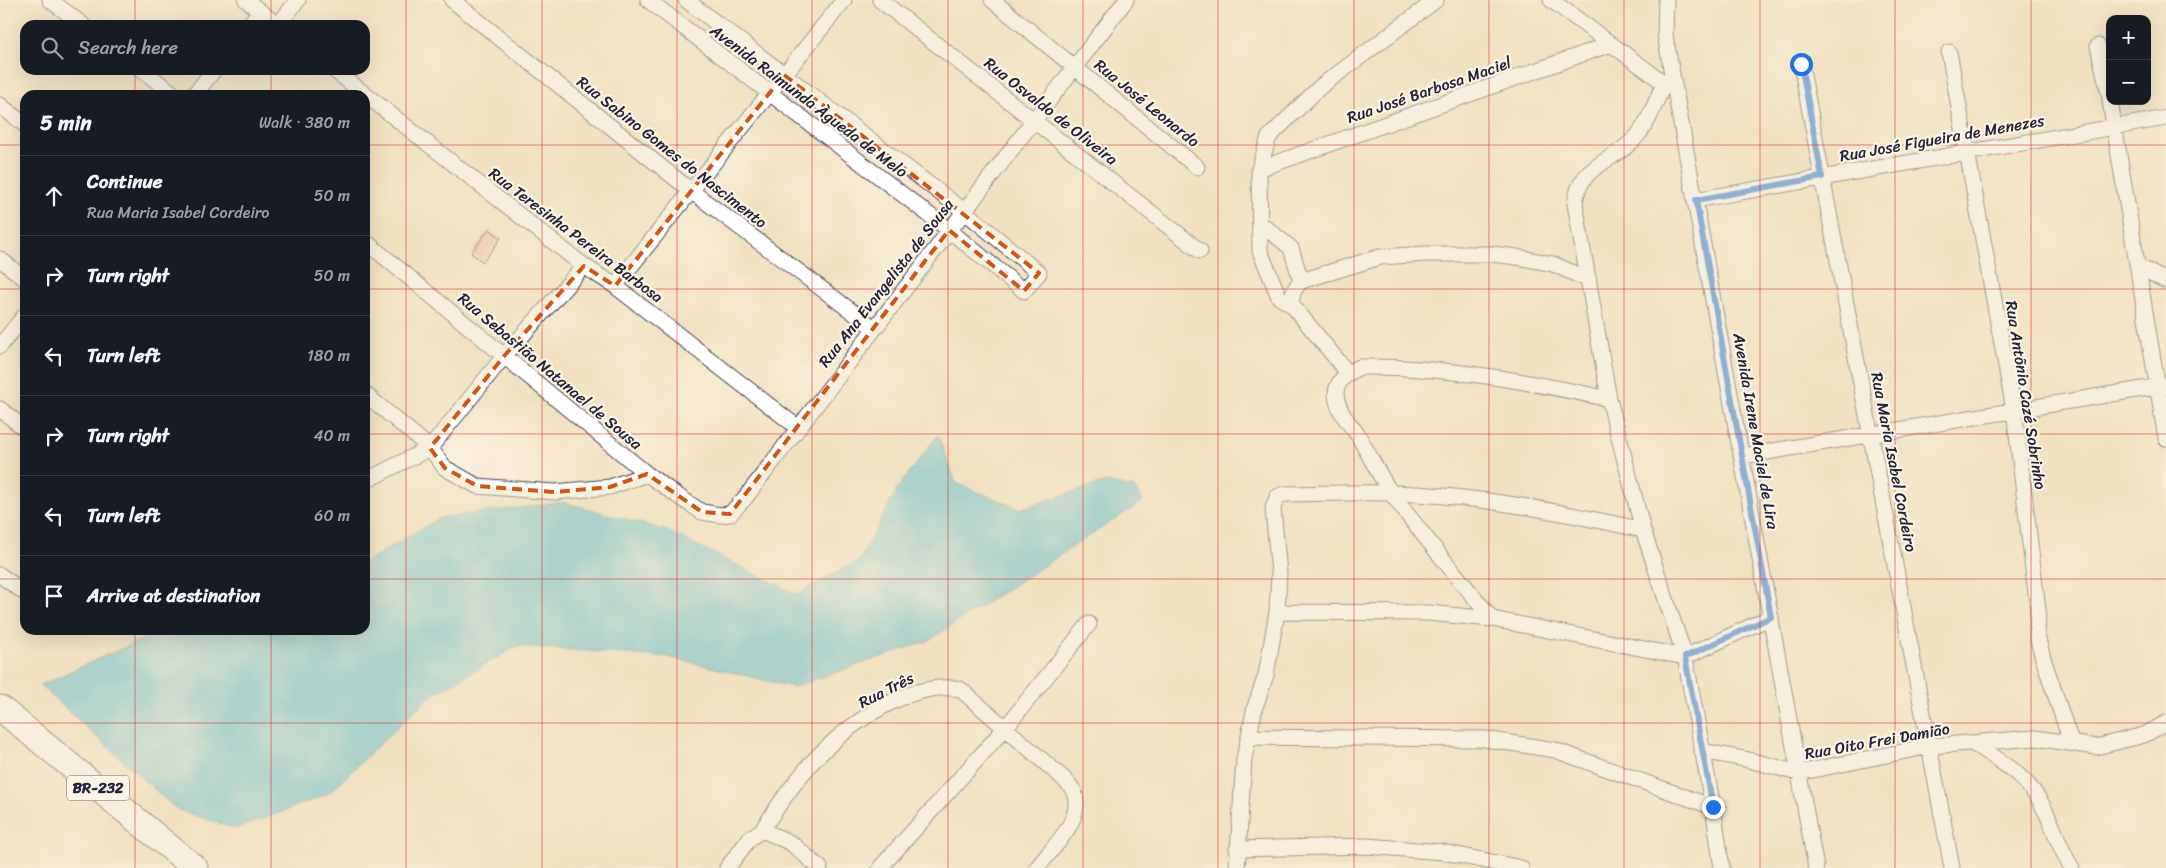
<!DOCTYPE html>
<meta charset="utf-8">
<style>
:root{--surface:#171b24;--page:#20242c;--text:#f1f3f6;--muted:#9ea1a6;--line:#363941}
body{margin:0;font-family:Sriracha,sans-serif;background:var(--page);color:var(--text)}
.controls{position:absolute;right:15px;top:15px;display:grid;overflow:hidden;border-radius:10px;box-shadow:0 5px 20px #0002}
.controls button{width:45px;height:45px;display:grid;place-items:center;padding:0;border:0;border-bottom:1px solid var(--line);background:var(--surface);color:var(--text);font:25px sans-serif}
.stop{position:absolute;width:15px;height:15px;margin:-11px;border:4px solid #1a73e8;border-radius:50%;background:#fff}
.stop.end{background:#1a73e8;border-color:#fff;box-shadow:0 1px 5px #0008}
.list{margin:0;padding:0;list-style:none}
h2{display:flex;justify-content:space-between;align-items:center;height:65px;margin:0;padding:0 20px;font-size:21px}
h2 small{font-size:16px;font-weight:400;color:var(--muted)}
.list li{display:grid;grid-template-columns:32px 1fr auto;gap:15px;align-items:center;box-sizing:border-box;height:80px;padding:0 20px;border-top:1px solid var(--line)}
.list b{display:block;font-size:19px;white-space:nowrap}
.list p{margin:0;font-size:16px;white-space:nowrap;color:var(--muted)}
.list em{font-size:16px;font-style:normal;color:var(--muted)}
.icon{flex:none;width:28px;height:28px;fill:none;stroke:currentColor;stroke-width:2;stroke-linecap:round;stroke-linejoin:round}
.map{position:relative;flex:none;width:2166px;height:868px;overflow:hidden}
.search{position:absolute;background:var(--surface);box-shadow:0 5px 20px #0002;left:20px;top:20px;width:350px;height:55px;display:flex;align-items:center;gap:12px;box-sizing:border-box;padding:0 18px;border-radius:15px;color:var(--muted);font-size:19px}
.panel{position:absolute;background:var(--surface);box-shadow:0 5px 20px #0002;left:20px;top:90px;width:350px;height:545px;border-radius:15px}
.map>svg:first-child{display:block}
</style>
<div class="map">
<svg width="2166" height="868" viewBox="0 0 2166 868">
<rect width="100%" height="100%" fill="#fcf5e5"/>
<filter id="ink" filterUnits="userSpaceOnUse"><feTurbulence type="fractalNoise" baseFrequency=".02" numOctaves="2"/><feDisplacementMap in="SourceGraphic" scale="10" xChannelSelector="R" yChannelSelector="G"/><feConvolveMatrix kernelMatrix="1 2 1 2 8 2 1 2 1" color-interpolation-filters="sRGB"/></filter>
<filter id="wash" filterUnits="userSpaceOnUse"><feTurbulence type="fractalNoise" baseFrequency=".0096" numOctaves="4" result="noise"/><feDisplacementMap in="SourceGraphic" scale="20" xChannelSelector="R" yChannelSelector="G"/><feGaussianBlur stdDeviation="1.12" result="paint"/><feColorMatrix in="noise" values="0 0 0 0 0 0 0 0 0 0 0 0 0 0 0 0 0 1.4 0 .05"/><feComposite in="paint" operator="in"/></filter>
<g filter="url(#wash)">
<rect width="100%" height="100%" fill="#f1e1c1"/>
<path fill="#5abfd8" stroke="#3e708a" d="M938 435 956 483 1020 509 1106 482 1134 488 1143 501 928 641 793 687 668 657 517 646 429 697 328 794 236 829 176 809 40 685 163 630H365V562L440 518 563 502 665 530 796 594 859 561 898 488Z"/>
<g id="blocks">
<path fill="#e9ac96" d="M489 229 501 238 483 262 471 253Z"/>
</g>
</g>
<g filter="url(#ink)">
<use href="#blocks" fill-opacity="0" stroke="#413f4f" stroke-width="1"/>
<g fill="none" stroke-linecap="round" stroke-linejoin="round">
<g stroke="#413f4f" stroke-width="17">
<path id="minor" d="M50 0 83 25
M246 0 277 25
M452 0 690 190 874 328
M648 0 949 230 1024 291 1039 273 964 211 686 0
M880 0 1200 251
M992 0 1197 167
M1551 0 1671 88
M1666 0 1665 35 1816 868
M249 25 260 11
M278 25 298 0
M2098 46 2110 98
M1949 52 2014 410 2038 610 2037 636 2043 658 2071 742
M1801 64 1952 868
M142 70 175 95
M334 70 584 266 615 286 797 427
M1664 83C1656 101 1650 120 1638 135 1615 163 1579 163 1575 204L1609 399 1643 530 1685 657 1713 807 1722 868
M194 95 214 70
M2110 101 2166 438
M0 105 25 125
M1259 169 1611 44
M1695 200 2166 118
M1260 223 1291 248 1301 281
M365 241 647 474 678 496 702 512 720 515 730 514 745 498 1126 0
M0 259 25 279
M2138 266 2166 281
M615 286 844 0
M1292 305 1279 297 1260 251 1259 169 1269 137 1320 87 1436 0
M0 346 25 315
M1348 373 1292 305C1291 294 1294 289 1301 281L1380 257 1426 254H1492L1517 257 1553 264 1589 280
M365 394 430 448 505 355 584 266
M0 409 25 429
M1743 456 2166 385
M365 481 430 448 445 468 477 486 555 492 610 487 647 474
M0 575 25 593
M1277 612 1428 613 1492 619 1685 657 1771 617
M1492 619C1458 577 1423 536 1391 493 1379 475 1370 456 1359 437 1350 423 1337 412 1336 394 1336 380 1349 372 1360 367 1444 366 1527 381 1609 399
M1249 737 1485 739 1555 750 1713 807
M1972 743C2003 762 2030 778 2046 812 2055 830 2061 852 2072 868
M1702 751 1749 760 1798 773 1930 746 2035 738 2096 747 2144 735 2166 723
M762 830 791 843 820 868
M1237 849 1367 846 1443 852 1521 868
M727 868 750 838 762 830C779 804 798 776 820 754 853 721 912 680 960 689L1064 779C1067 783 1072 787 1074 792 1085 819 1051 849 1037 868
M880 868 1006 727 1089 624
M1237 868 1244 759 1255 707 1266 675 1277 612 1279 574 1273 508 1277 497 1284 494C1319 494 1355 492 1391 493 1476 495 1561 512 1643 530"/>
</g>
<g stroke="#413f4f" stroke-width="27">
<path id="trunk" d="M0 708 195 868"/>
</g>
<use href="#minor" stroke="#fff" stroke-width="15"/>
<use href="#trunk" stroke="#fff" stroke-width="25"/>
</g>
</g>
<g fill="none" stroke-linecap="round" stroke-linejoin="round" filter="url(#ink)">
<path stroke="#1a73e8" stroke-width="6" d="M1713 807 1685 657 1771 617 1696 200 1822 177 1801 64"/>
</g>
<path d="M0 0H2166V868H0ZM784 75 1039 273 1024 291 949 230 730 514 702 512 647 474 610 487 555 492 477 486 445 468 430 448 505 355 584 266 615 286Z" fill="#f1e1c1" fill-opacity=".55" fill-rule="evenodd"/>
<path fill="none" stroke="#d45411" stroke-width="4" stroke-dasharray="10 6" stroke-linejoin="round" d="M784 75 1039 273 1024 291 949 230 730 514 702 512 647 474 610 487 555 492 477 486 445 468 430 448 505 355 584 266 615 286Z"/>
<path fill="none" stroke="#d62828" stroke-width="1" stroke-opacity="0.55" d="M135 0V25M271 0V25M406 0V868M542 0V868M677 0V868M812 0V868M948 0V868M1083 0V868M1218 0V868M1354 0V868M1489 0V868M1624 0V868M1760 0V868M1895 0V868M2031 0V868M135 70V95M271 70V95M0 145H25M365 145H2166M0 289H25M365 289H2166M0 434H25M365 434H2166M0 579H25M365 579H2166M135 630V868M271 630V868M0 723H2166"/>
<g text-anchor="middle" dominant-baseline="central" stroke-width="4.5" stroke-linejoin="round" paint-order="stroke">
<rect fill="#fcf5e5" stroke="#63616e" stroke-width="1" x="67" y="775.5" width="62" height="25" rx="4"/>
<g font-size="15" font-weight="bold" fill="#22223b">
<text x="98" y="788">BR-232</text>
</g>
<g font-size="16" fill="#22223b" stroke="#fcf5e5">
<text transform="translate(1429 90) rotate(-19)">Rua José Barbosa Maciel</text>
<text transform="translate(809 101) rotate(37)">Avenida Raimunda Àgueda de Melo</text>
<text transform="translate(1147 103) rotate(39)">Rua José Leonardo</text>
<text transform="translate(1051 111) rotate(38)">Rua Osvaldo de Oliveira</text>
<text transform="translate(1942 138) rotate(-10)">Rua José Figueira de Menezes</text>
<text transform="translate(672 152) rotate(38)">Rua Sabino Gomes do Nascimento</text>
<text transform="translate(576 235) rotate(37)">Rua Teresinha Pereira Barbosa</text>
<text transform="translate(886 283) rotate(-52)">Rua Ana Evangelista de Sousa</text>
<text transform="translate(550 371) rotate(40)">Rua Sebastião Natanael de Sousa</text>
<text transform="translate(2026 395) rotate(81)">Rua Antõnio Cazé Sobrinho</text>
<text transform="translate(1756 431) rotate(80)">Avenida Irene Maciel de Lira</text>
<text transform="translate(1894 462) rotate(79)">Rua Maria Isabel Cordeiro</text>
<text transform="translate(886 690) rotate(-27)">Rua Três</text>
<text transform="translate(1877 741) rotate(-10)">Rua Oito Frei Damião</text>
</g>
</g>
</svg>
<div class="controls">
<button>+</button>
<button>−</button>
</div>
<div class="stop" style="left:1801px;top:64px"></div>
<div class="stop end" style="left:1713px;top:807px"></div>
<div class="search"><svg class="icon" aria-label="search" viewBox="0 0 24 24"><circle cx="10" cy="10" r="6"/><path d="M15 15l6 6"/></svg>Search here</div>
<section class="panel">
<h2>5 min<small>Walk · 380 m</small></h2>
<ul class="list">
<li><svg class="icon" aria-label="ahead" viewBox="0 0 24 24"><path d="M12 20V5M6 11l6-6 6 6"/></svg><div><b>Continue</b><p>Rua Maria Isabel Cordeiro</p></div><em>50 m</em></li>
<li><svg class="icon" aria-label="right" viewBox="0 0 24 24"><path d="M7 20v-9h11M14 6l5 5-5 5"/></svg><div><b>Turn right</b></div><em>50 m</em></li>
<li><svg class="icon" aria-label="left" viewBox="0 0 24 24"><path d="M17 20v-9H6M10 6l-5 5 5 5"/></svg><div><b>Turn left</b></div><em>180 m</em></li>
<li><svg class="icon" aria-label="right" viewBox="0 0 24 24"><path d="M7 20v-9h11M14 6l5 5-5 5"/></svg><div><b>Turn right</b></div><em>40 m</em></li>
<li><svg class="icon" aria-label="left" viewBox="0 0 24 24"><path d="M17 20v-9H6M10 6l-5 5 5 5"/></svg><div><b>Turn left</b></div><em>60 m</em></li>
<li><svg class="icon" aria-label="arrive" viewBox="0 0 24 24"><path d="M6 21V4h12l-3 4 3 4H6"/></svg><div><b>Arrive at destination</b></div></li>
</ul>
</section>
</div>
